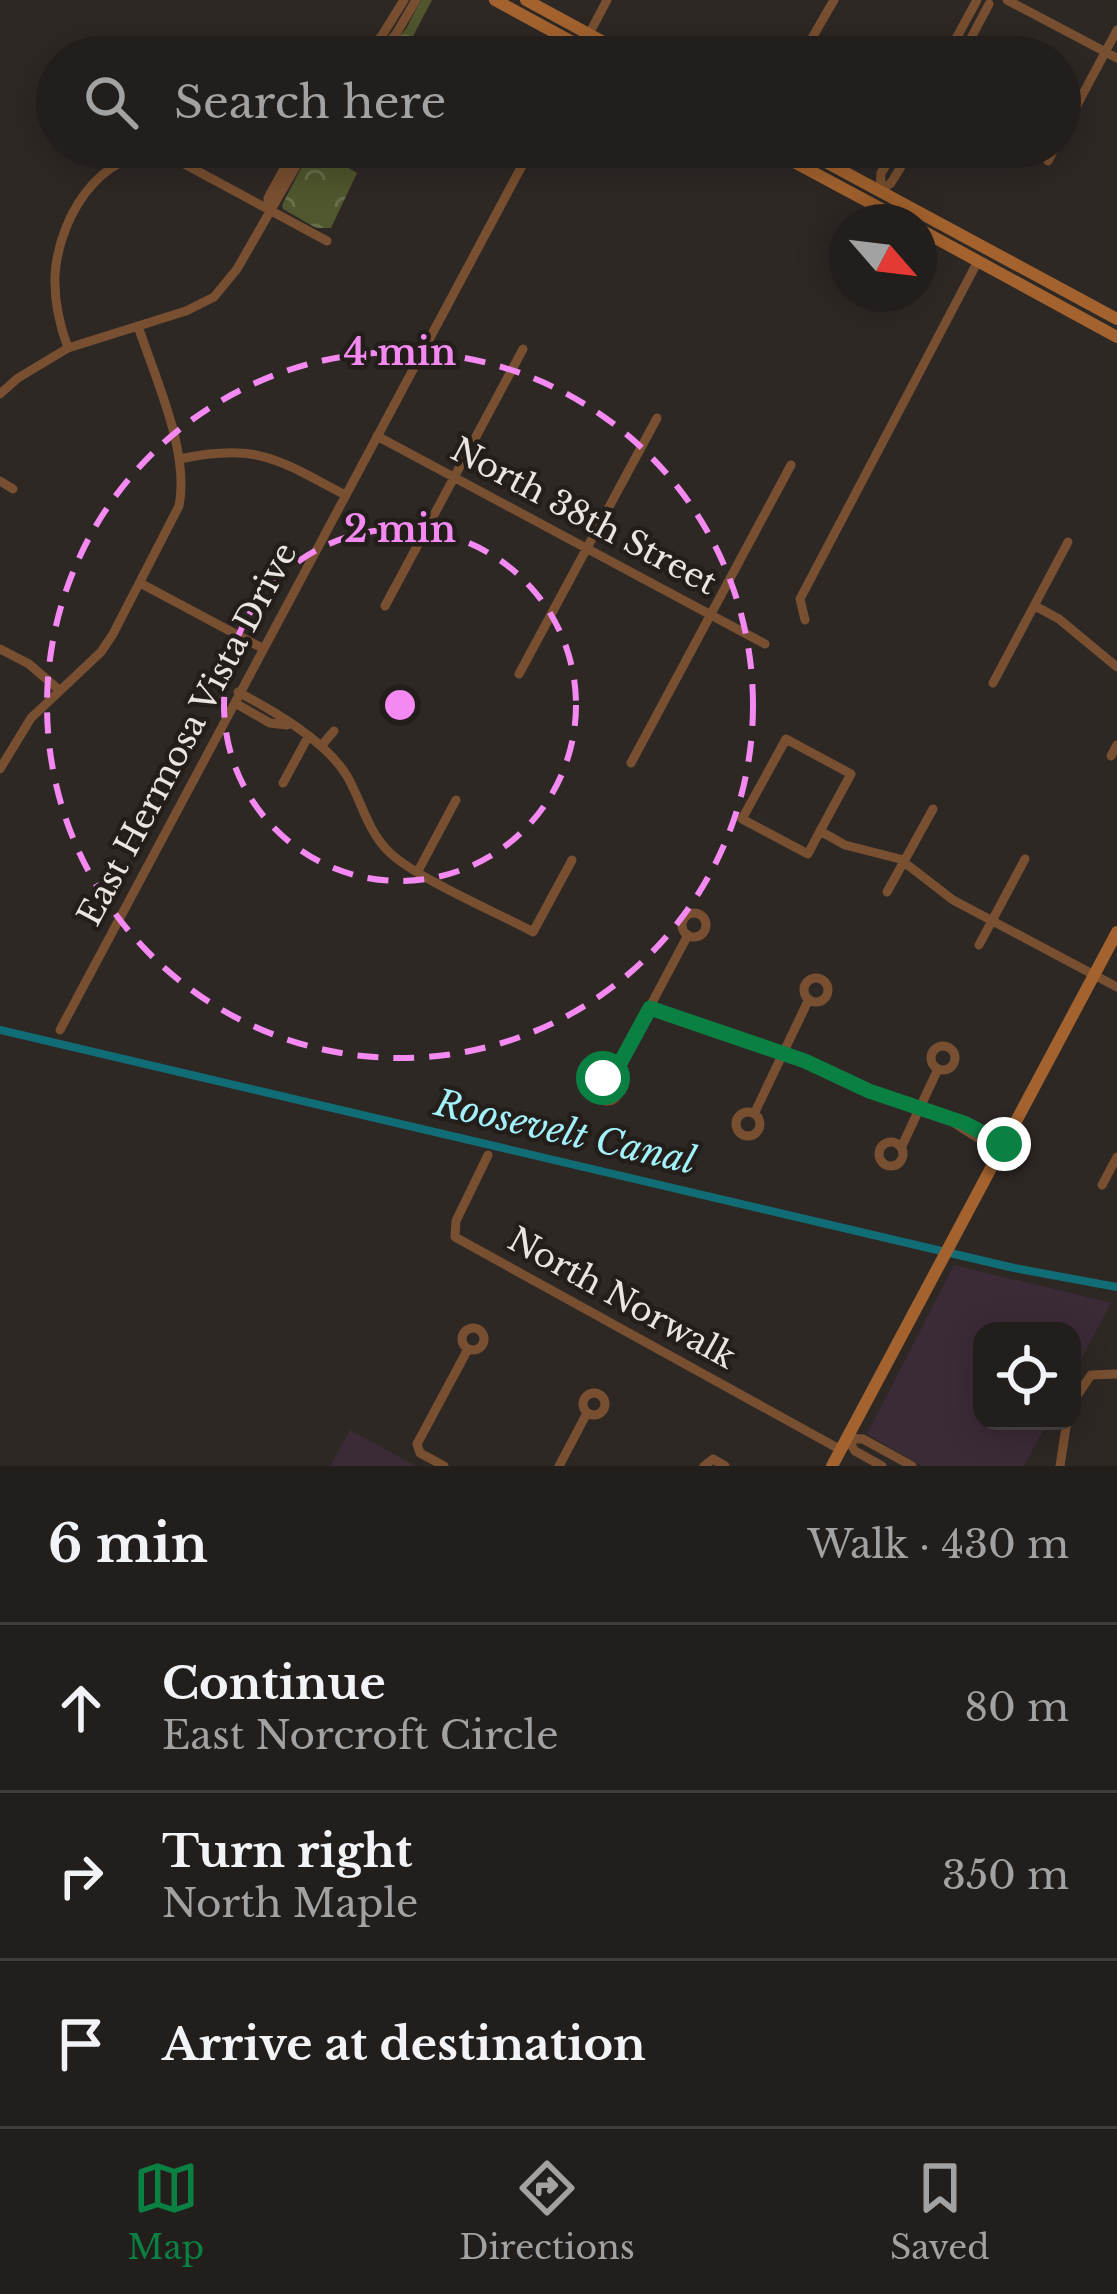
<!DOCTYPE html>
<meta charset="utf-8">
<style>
:root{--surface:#221e1c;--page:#2e2b29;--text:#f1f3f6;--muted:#a2a2a3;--line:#3f3c3b;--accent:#0b8043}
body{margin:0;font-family:"Libre Baskerville",serif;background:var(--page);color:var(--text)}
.controls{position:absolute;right:36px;bottom:36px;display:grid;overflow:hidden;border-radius:24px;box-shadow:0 6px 30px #0003}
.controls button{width:108px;height:108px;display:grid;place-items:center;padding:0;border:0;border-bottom:3px solid var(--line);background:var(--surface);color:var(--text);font:60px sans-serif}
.compass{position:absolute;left:829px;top:204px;width:108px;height:108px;border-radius:50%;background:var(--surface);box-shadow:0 6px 30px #0003;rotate:118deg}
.stop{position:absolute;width:36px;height:36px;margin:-27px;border:9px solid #0b8043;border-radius:50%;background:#fff}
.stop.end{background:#0b8043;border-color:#fff;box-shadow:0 3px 12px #0008}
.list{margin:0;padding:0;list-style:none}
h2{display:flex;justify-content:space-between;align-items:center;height:156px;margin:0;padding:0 48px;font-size:51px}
h2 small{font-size:39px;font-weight:400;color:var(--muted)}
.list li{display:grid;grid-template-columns:78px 1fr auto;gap:36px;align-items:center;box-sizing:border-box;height:168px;padding:0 48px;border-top:3px solid var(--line)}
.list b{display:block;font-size:45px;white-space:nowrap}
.list p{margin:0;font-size:39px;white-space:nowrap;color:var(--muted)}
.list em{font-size:39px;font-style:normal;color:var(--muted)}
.icon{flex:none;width:66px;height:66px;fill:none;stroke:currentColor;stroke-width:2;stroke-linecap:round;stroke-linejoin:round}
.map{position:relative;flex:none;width:1117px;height:1466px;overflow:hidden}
.search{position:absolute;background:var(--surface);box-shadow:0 6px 30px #0003;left:36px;right:36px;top:36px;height:132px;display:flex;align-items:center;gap:30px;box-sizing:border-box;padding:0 42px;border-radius:66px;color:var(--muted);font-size:45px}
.sheet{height:660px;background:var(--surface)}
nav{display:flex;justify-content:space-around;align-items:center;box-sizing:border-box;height:168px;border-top:3px solid var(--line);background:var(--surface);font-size:33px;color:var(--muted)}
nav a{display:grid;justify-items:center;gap:6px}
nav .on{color:var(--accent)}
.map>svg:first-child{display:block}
</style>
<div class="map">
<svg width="1117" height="1466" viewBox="0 0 1117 1466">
<defs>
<pattern id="park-crowns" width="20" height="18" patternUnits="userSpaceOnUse" patternTransform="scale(3)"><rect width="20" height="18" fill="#50562d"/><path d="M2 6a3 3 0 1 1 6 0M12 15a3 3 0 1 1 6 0" fill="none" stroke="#696e4b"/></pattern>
</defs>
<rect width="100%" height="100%" fill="#2e2825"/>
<path fill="#3b2b36" d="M954 1265 1111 1303 1072 1376V1331H982V1421H1048L1024 1466H922L867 1434Z
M350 1430 416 1466H330Z"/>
<path fill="url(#park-crowns)" d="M421 0H432L402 57H381L406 29Z
M312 147H353L344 165 357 173 331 228H316L283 209 282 205Z"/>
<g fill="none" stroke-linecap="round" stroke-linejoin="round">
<path stroke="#116d75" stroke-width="8" d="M0 1030 1014 1268 1117 1287"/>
<path stroke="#784f30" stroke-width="9" d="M1007 0 1117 58
M361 57 381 37 404 0
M375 57 396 34 416 0
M577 57 607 0
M801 57 834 0
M946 57 977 0
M961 57 989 4
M1060 137 1117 30
M1048 161 1055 147
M880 191 891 183 913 147
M880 191 881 173 898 147
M268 210V198L296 147
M68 348C59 324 54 300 55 275 59 212 110 134 179 161L327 241
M0 394 18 378 68 348 186 311 214 297 237 269 307 147
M377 436 765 644
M180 459C257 442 279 460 345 495
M0 481 13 489
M140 583 262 648
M385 606 523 349
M1035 606 1059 619 1117 667
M805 620 800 599 978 261
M0 649 29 664 59 690
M519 674 657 418
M993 683 1068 542
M238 692C274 711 326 741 347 776 361 800 367 829 387 850 413 877 496 912 533 932L572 860
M235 703 270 723 287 725
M322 745 334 731
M1111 756 1117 745
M631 763 791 465
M0 769 31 718 101 652 113 634 179 506C190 452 155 378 138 326
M283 783 308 737
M820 831 851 774 786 739 742 819 808 854 820 831 845 845 900 859 953 900 1117 987
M418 871 456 800
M887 892 933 809
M682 925a12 12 0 1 1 24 0a12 12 0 1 1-24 0Z
M979 945 1025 859
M804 990a12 12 0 1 1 24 0a12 12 0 1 1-24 0Z
M650 1008 805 1061 870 1091 964 1123 1004 1144
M60 1030 532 147
M931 1058a12 12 0 1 1 24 0a12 12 0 1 1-24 0Z
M595 1089a12 12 0 1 1 24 0a12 12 0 1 1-24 0Z
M612 1078 688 935
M736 1124a12 12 0 1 1 24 0a12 12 0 1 1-24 0Z
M754 1114 809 999
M954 1123 1000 1152
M879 1154a12 12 0 1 1 24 0a12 12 0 1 1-24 0Z
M901 1148 938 1069
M488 1155 456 1221 455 1237 841 1450
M1102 1185 1117 1157
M462 1339a11 11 0 1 1 22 0a11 11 0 1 1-22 0Z
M583 1404a11 11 0 1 1 22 0a11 11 0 1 1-22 0Z
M1072 1403 1091 1375 1117 1374
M847 1438 863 1439 912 1466
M847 1438 855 1451 882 1466
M444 1466 420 1453 417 1444 468 1349
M559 1466 587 1413
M704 1466 713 1459 725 1466
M1060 1466 1067 1421"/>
<path stroke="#a4632e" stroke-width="12" d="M495 0 600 57
M526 0 631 57
M766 147 906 222
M798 147 1117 319
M919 229 1117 337
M832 1466 1117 932"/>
</g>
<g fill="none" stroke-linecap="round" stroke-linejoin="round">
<path stroke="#0b8043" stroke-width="15" d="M603 1078H612L650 1008 805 1061 869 1091 964 1123 1004 1144"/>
</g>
<g fill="none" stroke="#f389f1" stroke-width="6" stroke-dasharray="21 15">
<circle cx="400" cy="705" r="176"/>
<circle cx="400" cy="705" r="353"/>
</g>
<g text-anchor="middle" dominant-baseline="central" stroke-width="9" stroke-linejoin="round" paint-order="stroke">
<g font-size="33" fill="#e9e5e3" stroke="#241e1b">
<text transform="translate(584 516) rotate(28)">North 38th Street</text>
<text transform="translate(187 734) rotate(-62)">East Hermosa Vista Drive</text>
<text transform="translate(622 1298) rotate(29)">North Norwalk</text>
</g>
<g font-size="36" font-style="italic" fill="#a3f1fa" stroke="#241e1b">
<text transform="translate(565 1132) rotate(13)">Roosevelt Canal</text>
</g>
</g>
<circle cx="400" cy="705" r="18" fill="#f389f1" stroke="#241e1b" stroke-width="6"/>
<g font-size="36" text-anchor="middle" font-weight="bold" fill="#f389f1" stroke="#241e1b" stroke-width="9" stroke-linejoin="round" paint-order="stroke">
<text x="400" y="365">4 min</text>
<text x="400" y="542">2 min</text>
</g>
</svg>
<div class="controls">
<button><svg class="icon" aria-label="locate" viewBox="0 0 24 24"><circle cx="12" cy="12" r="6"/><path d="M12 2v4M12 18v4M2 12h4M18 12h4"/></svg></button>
</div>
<svg class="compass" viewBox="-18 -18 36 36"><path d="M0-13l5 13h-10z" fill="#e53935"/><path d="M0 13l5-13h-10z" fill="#a2a2a3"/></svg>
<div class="stop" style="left:603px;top:1078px"></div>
<div class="stop end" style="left:1004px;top:1144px"></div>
<div class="search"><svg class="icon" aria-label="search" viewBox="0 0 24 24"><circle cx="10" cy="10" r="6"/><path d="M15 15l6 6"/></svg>Search here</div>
</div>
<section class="sheet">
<h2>6 min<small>Walk · 430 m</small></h2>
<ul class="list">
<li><svg class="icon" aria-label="ahead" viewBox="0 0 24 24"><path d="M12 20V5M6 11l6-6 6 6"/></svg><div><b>Continue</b><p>East Norcroft Circle</p></div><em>80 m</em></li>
<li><svg class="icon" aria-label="right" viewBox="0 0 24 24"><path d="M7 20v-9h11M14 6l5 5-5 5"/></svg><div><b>Turn right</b><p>North Maple</p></div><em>350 m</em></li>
<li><svg class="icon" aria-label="arrive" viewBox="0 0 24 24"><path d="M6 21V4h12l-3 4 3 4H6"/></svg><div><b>Arrive at destination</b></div></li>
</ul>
</section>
<nav>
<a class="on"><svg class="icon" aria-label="map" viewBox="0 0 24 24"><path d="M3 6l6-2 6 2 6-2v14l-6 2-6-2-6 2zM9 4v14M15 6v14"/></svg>Map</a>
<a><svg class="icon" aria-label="directions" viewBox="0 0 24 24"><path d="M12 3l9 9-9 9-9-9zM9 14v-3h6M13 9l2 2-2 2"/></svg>Directions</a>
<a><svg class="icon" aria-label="saved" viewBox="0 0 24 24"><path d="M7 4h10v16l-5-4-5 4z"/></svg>Saved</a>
</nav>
